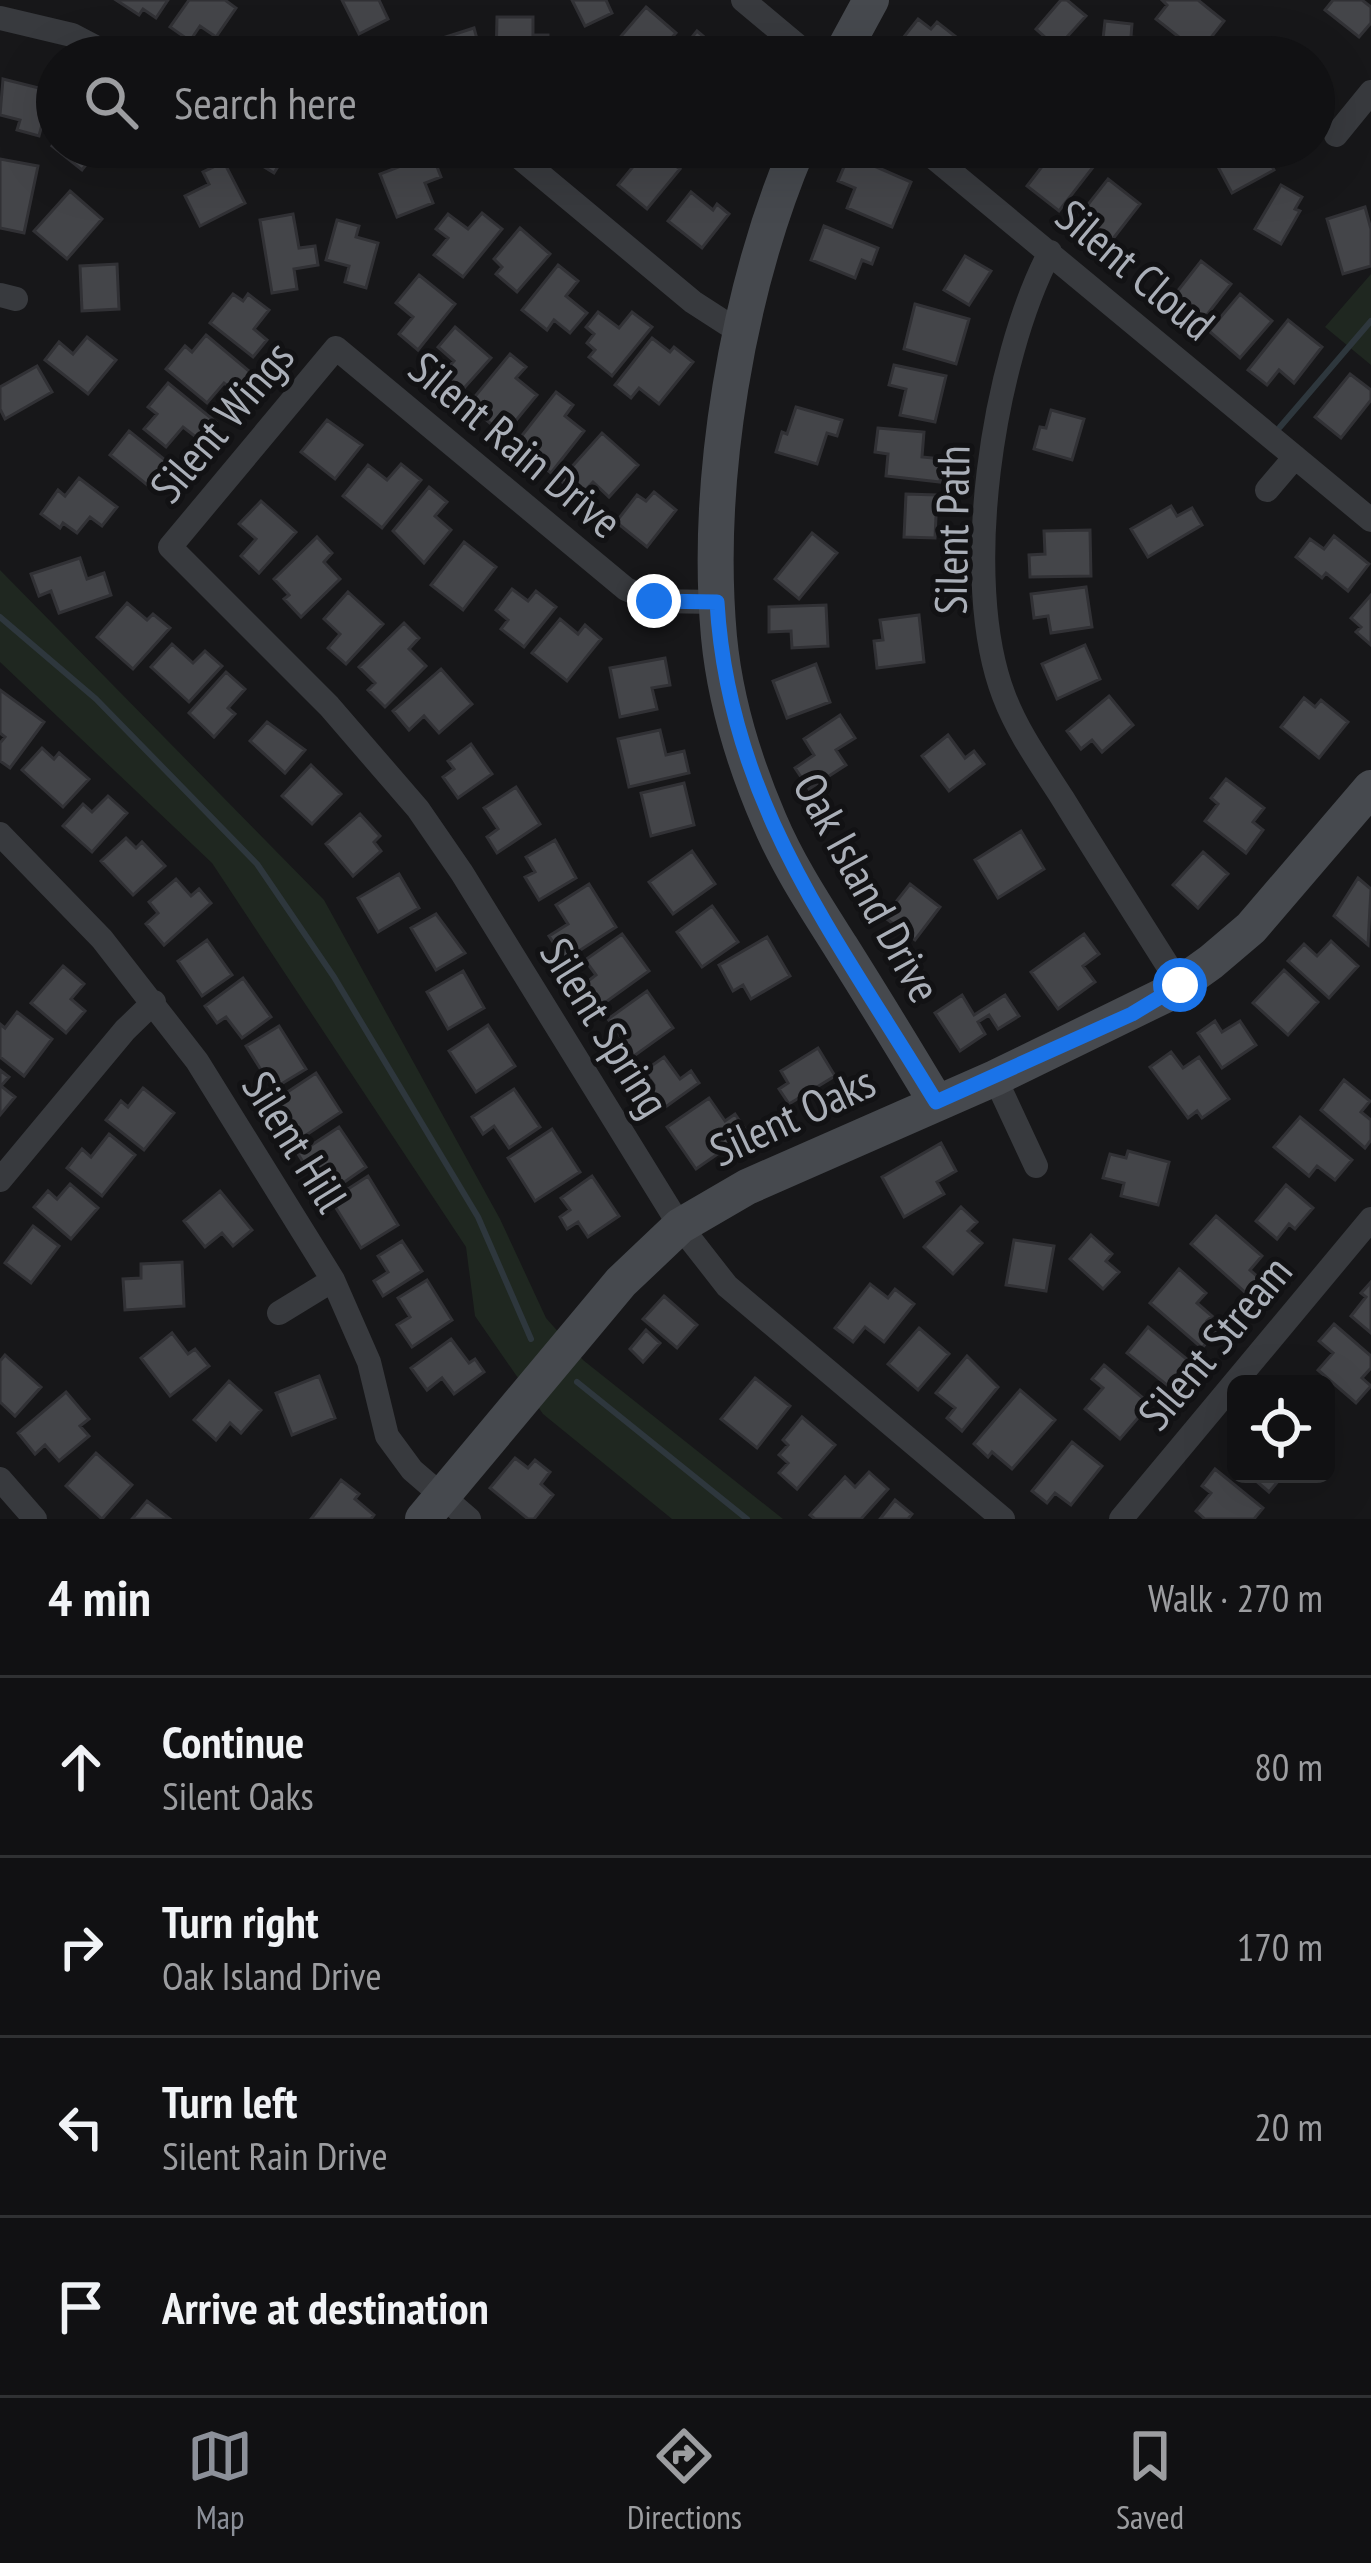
<!DOCTYPE html>
<meta charset="utf-8">
<style>
:root{--surface:#111113;--page:#1e1f21;--text:#f1f3f6;--muted:#9c9da0;--line:#303133;--accent:#8c9099}
body{margin:0;font-family:"PT Sans Narrow",sans-serif;background:var(--page);color:var(--text)}
.controls{position:absolute;right:36px;bottom:36px;display:grid;overflow:hidden;border-radius:18px;box-shadow:0 12px 48px #0002}
.controls button{width:108px;height:108px;display:grid;place-items:center;padding:0;border:0;border-bottom:3px solid var(--line);background:var(--surface);color:var(--text);font:60px sans-serif}
.stop{position:absolute;width:36px;height:36px;margin:-27px;border:9px solid #1a73e8;border-radius:50%;background:#fff}
.stop.end{background:#1a73e8;border-color:#fff;box-shadow:0 3px 12px #0008}
.list{margin:0;padding:0;list-style:none}
h2{display:flex;justify-content:space-between;align-items:center;height:156px;margin:0;padding:0 48px;font-size:51px}
h2 small{font-size:39px;font-weight:400;color:var(--muted)}
.list li{display:grid;grid-template-columns:78px 1fr auto;gap:36px;align-items:center;box-sizing:border-box;height:180px;padding:0 48px;border-top:3px solid var(--line)}
.list b{display:block;font-size:45px;white-space:nowrap}
.list p{margin:0;font-size:39px;white-space:nowrap;color:var(--muted)}
.list em{font-size:39px;font-style:normal;color:var(--muted)}
.icon{flex:none;width:66px;height:66px;fill:none;stroke:currentColor;stroke-width:2;stroke-linecap:round;stroke-linejoin:round}
.map{position:relative;flex:none;width:1371px;height:1519px;overflow:hidden}
.search{position:absolute;background:var(--surface);box-shadow:0 12px 48px #0002;left:36px;right:36px;top:36px;height:132px;display:flex;align-items:center;gap:30px;box-sizing:border-box;padding:0 42px;border-radius:66px;color:var(--muted);font-size:45px}
.sheet{height:876px;background:var(--surface)}
nav{display:flex;justify-content:space-around;align-items:center;box-sizing:border-box;height:168px;border-top:3px solid var(--line);background:var(--surface);font-size:33px;color:var(--muted)}
nav a{display:grid;justify-items:center;gap:6px}
nav .on{color:var(--accent)}
.map>svg:first-child{display:block}
</style>
<div class="map">
<svg width="1371" height="1519" viewBox="0 0 1371 1519">
<rect width="100%" height="100%" fill="#171719"/>
<path fill="#1f2720" d="M1371 274V365L1325 327Z
M0 570 324 900 500 1219 546 1318 583 1360 783 1519H672L543 1414 475 1316 466 1247 212 863 0 662Z"/>
<g fill="none" stroke-linecap="round" stroke-linejoin="round">
<path stroke="#2e373d" stroke-width="6" d="M1280 427 1371 321
M0 617 96 699 257 864 334 977 478 1217 531 1339
M577 1382 747 1519"/>
</g>
<path fill="#444549" stroke="#313135" stroke-width="3" d="M116 0H168L156 18 143 9 139 15Z
M189 0H225L236 8 216 37 200 26 190 41 170 27Z
M342 0H379L388 19 359 34Z
M572 0H606L612 13 585 26Z
M1061 0H1067L1086 16 1057 48 1036 29Z
M1198 0 1224 21 1199 53 1156 19 1167 5 1162 0Z
M1333 0H1362L1371 7V23L1359 37 1325 10Z
M646 7 676 33 655 57 640 44 631 55 616 42Z
M497 17H533V35H548V56L496 57Z
M918 19 931 29 937 22 960 40 946 57H888Z
M1105 21 1132 24 1131 37 1142 38 1140 57H1101Z
M474 28 482 57H437L433 41Z
M697 31 728 57H676Z
M1252 42 1269 57H1239Z
M268 43 274 57H234Z
M3 79 51 91 39 136 17 130 20 120 0 115Z
M57 139V147H100L82 170 52 146Z
M232 147H290L274 173Z
M649 147 680 169 647 209 618 185Z
M1057 147H1081L1077 153 1094 166 1059 211 1027 186Z
M1215 147H1250L1254 154 1263 149 1274 170 1232 193 1209 150Z
M432 154 441 177 425 183 433 203 397 217 380 174Z
M849 155 911 182 892 227 847 208 855 188 838 181Z
M0 159 38 166 24 233 0 228Z
M224 162 245 203 200 226 185 196 209 184 203 172Z
M1108 179 1140 204 1105 249 1087 234 1100 218 1086 207Z
M1281 185 1302 197 1295 209 1300 211 1281 244 1255 229Z
M70 191 102 219 67 259 34 231Z
M691 192 713 210 717 204 729 214 702 248 668 221Z
M1365 207 1371 229V266L1343 274 1327 219Z
M482 213 502 229 463 277 434 255 448 238 436 229 448 214 468 229Z
M293 214 299 248 315 246 318 265 294 269 297 289 272 293 260 220Z
M337 220 359 226 356 237 378 243 366 288 345 282 349 266 326 260Z
M824 226 878 248 872 264 862 260 855 278 811 260Z
M520 228 550 254 517 292 496 274 502 267 494 259Z
M965 256 991 271 969 305 944 290Z
M1201 261 1231 284 1199 325 1169 302Z
M117 264 119 309 82 311 80 266Z
M558 265 578 281 566 296 587 313 570 333 554 320 547 330 522 310Z
M419 275 455 304 418 350 399 334 413 317 396 303Z
M233 294 243 301 248 294 269 310 254 329 267 340 253 357 210 323Z
M1240 294 1272 321 1240 358 1209 331Z
M915 304 969 319 956 364 904 349Z
M598 312 619 328 632 312 652 327 612 376 589 357 595 350 587 343 594 334 586 327Z
M1288 320 1322 347 1294 383 1279 370 1267 385 1248 370Z
M455 327 491 358 457 396 438 379 454 361 438 347Z
M206 335 255 376 239 395 224 383 207 403 166 369 185 346 192 352Z
M87 337 116 360 88 394 45 360 59 342 73 354Z
M652 338 670 352 674 347 693 362 659 404 639 388 631 398 615 385Z
M510 354 526 367 516 378 537 395 504 435 484 418 488 413 472 400Z
M894 365 946 376 935 422 900 415 906 389 889 385Z
M37 366 52 392 5 419 0 409V387Z
M1350 374 1371 390V400L1341 438 1315 417Z
M168 383 216 422 201 441 183 427 166 447 144 429 157 414 148 407Z
M556 392 573 405 565 416 584 431 551 473 534 460 540 453 520 438Z
M796 407 842 420 837 436 827 433 817 464 776 452 782 432 787 434Z
M1051 410 1084 419 1072 460 1034 449 1040 427 1046 428Z
M327 420 362 445 335 479 301 452Z
M878 428 924 432 922 457 943 459 940 482 886 476 888 454 875 452Z
M129 431 170 464 151 488 110 455Z
M602 433 638 465 609 497 593 482 579 497 560 480Z
M401 464 421 480 382 528 343 496 368 465 387 480Z
M79 478 117 507 102 526 90 517 77 533 63 523 60 528 41 514 58 490 65 496Z
M429 487 447 502 435 516 451 530 424 563 393 531Z
M654 492 676 510 647 547 616 522 637 495 646 501Z
M906 494 937 495 935 538 904 537Z
M261 501 296 532 259 573 241 556 256 539 239 524Z
M1171 506 1177 516 1192 508 1202 525 1148 557 1131 529Z
M1090 530 1091 576 1030 577 1029 555 1045 554 1044 531Z
M812 533 837 553 799 599 775 579Z
M1334 536 1369 564 1348 591 1326 573 1322 578 1296 557 1310 539 1324 549Z
M317 537 332 553 324 562 340 579 301 617 284 599 289 595 274 579Z
M464 542 496 567 463 610 431 585Z
M80 558 87 579 104 573 111 595 59 613 51 591 39 596 31 574Z
M1086 587 1092 627 1051 633 1048 616 1034 618 1031 594Z
M512 589 528 601 536 591 556 607 524 647 501 629 508 620 496 610Z
M348 592 383 624 346 664 328 648 340 634 324 619Z
M1371 595V645L1356 632 1361 627 1351 618Z
M127 603 147 620 153 614 170 628 133 669 97 637Z
M826 605 828 646 792 648 791 631 769 632V607Z
M919 615 924 662 877 668 874 641 883 640 880 620Z
M560 619 578 634 585 625 601 639 567 681 532 653Z
M404 623 419 638 409 649 426 666 385 707 368 690 375 683 359 667Z
M172 644 193 663 205 651 222 666 189 702 151 667Z
M1085 645 1100 679 1057 699 1042 664Z
M665 658 670 685 652 688 657 709 620 717 610 668Z
M816 664 830 702 787 718 773 681Z
M441 669 472 704 439 733 424 716 409 730 393 711Z
M226 672 245 689 228 708 235 714 214 737 189 713Z
M0 690 44 722 10 768 0 761V743L5 737 0 733Z
M1109 696 1133 725 1102 752 1092 740 1081 749 1067 731Z
M1304 698 1315 707 1321 700 1348 722 1319 758 1281 727Z
M840 715 855 738 836 750 846 765 809 789 795 768 814 755 804 739Z
M267 722 305 750 285 773 250 741Z
M660 730 666 755 684 751 689 773 629 787 618 739Z
M948 735 965 758 974 751 984 764 949 791 922 756Z
M471 744 492 774 458 798 443 777 454 769 448 761Z
M42 748 54 759 59 753 89 779 63 807 22 770Z
M311 765 341 794 312 824 282 796Z
M1226 779 1264 808 1253 822 1263 830 1246 853 1205 821 1218 804 1211 798Z
M684 783 694 825 651 836 641 793Z
M516 787 540 824 497 853 487 837 498 829 484 808Z
M108 796 127 813 92 852 63 826 83 804 92 812Z
M360 814 380 836 374 842 381 851 353 876 326 844Z
M1021 831 1044 869 998 898 975 860Z
M126 838 136 848 142 842 165 866 133 895 101 861Z
M555 840 576 878 539 900 525 877 535 872 526 857Z
M692 851 715 884 673 914 649 882Z
M1203 852 1228 874 1198 908 1173 885Z
M399 874 419 908 378 932 358 898Z
M1358 878 1371 889 1368 945 1334 916Z
M176 879 191 896 199 889 211 903 164 945 146 924 158 913 149 902Z
M589 884 616 927 565 960 549 936 568 924 556 905Z
M910 884 940 907 915 940 884 917Z
M712 906 738 942 702 967 677 932Z
M436 914 465 953 436 970 411 928Z
M622 934 649 971 599 1007 583 985 596 975 585 960Z
M1084 934 1099 954 1083 966 1095 982 1058 1009 1031 972Z
M767 937 790 976 751 999 743 985 733 991 719 965Z
M207 940 232 975 202 996 178 961Z
M1331 941 1358 966 1329 998 1288 961 1304 944 1317 956Z
M63 966 84 984 71 999 85 1011 66 1033 31 1003Z
M1284 970 1318 1002 1288 1035 1253 1003Z
M463 971 484 1008 448 1029 427 992Z
M243 978 271 1017 242 1038 226 1017 217 1023 205 1006Z
M647 991 673 1028 634 1056 608 1019Z
M962 995 974 1015 1005 995 1019 1016 998 1029 989 1015 978 1022 985 1034 960 1051 935 1013Z
M17 1012 52 1039 24 1076 0 1057V1024L5 1028Z
M1215 1021 1222 1032 1240 1021 1256 1045 1222 1068 1198 1033Z
M488 1025 515 1066 476 1092 449 1051Z
M279 1026 306 1069 273 1089 246 1046Z
M818 1048 835 1076 789 1104 779 1089 788 1083 781 1071Z
M1171 1052 1183 1068 1199 1057 1229 1099 1202 1118 1197 1111 1188 1118 1150 1067Z
M664 1057 680 1079 691 1071 699 1083 660 1111 646 1091 654 1085 644 1071Z
M0 1070 9 1077 1 1086 15 1097 0 1115Z
M316 1073 341 1112 291 1145 278 1125 287 1120 274 1101Z
M1344 1080 1370 1101 1361 1112 1371 1120V1140L1365 1148 1321 1110Z
M143 1088 174 1113 144 1150 106 1120 121 1101 128 1107Z
M514 1089 540 1127 509 1148 494 1126 483 1134 472 1117Z
M709 1098 725 1121 735 1114 748 1133 696 1169 667 1127Z
M1300 1117 1352 1160 1335 1180 1317 1166 1309 1176 1274 1147Z
M339 1127 366 1167 333 1190 318 1167 310 1173 298 1154Z
M552 1129 580 1172 535 1201 508 1158Z
M109 1134 135 1155 102 1196 67 1168 82 1149 91 1157Z
M941 1143 956 1171 937 1182 944 1194 904 1217 882 1177Z
M1128 1151 1169 1162 1158 1205 1121 1196 1124 1183 1103 1178 1110 1154 1126 1158Z
M368 1176 398 1225 361 1248 331 1200Z
M592 1176 619 1216 588 1237 578 1222 567 1229 560 1217 570 1210 561 1198Z
M70 1184 98 1208 71 1239 34 1207 48 1191 57 1199Z
M1286 1185 1313 1208 1295 1229 1289 1224 1277 1239 1256 1221Z
M220 1191 252 1230 233 1246 222 1233 205 1247 184 1221Z
M961 1207 977 1222 968 1231 982 1243 953 1274 924 1247Z
M1216 1216 1262 1256 1250 1270 1259 1278 1246 1293 1191 1244Z
M33 1226 59 1246 31 1283 5 1263Z
M1091 1235 1112 1254 1106 1261 1119 1272 1103 1289 1070 1259Z
M1014 1240 1054 1246 1046 1291 1006 1285Z
M402 1241 422 1271 383 1296 374 1281 388 1272 378 1256Z
M182 1262 184 1306 125 1310 123 1279 141 1278V1264Z
M1179 1269 1206 1293 1197 1303 1212 1316 1207 1321 1217 1330 1202 1348 1150 1303Z
M427 1280 452 1320 412 1347 397 1325 410 1317 398 1298Z
M1371 1282V1333L1351 1316 1366 1297 1361 1293Z
M870 1284 888 1298 895 1289 914 1304 884 1342 865 1327 853 1342 835 1328Z
M664 1296 697 1325 677 1348 643 1319Z
M1334 1324 1371 1356V1368L1362 1378 1371 1386 1356 1403 1318 1370 1333 1353 1319 1341Z
M1148 1327 1189 1361 1168 1386 1127 1353Z
M919 1328 949 1354 918 1390 888 1364Z
M646 1330 660 1343 643 1362 630 1349Z
M172 1333 188 1354 195 1349 209 1366 170 1396 141 1358Z
M451 1339 469 1363 475 1359 484 1372 454 1394 442 1378 427 1390 411 1368Z
M5 1355 41 1387 15 1416 0 1402V1361Z
M967 1356 998 1387 962 1431 947 1418 955 1408 936 1393Z
M1104 1365 1150 1404 1120 1439 1085 1409 1103 1388 1092 1379Z
M319 1376 335 1418 292 1435 276 1393Z
M755 1378 790 1406 757 1448 721 1419Z
M229 1381 261 1410 241 1433 230 1423 216 1440 194 1420Z
M1020 1390 1055 1420 1012 1469 992 1452 988 1457 974 1444Z
M66 1392 89 1419 80 1426 89 1436 59 1461 45 1445 35 1454 18 1433Z
M802 1417 835 1445 797 1489 779 1473 788 1463 779 1455 788 1445 783 1440Z
M1072 1442 1102 1466 1071 1505 1055 1493 1047 1503 1032 1491Z
M96 1453 132 1485 102 1519 66 1486Z
M515 1458 528 1468 535 1460 550 1472 541 1484 553 1495 534 1519H528L490 1488Z
M1215 1469 1263 1508 1254 1519H1205L1196 1511 1211 1493 1202 1486Z
M869 1472 888 1489 861 1519H815L810 1515 845 1477 855 1487Z
M1248 1474H1284L1269 1492Z
M341 1480 359 1494 355 1499 374 1515 371 1519H311Z
M895 1500 912 1514 908 1519H880Z
M147 1501 170 1519H132Z"/>
<g fill="none" stroke-linecap="round" stroke-linejoin="round">
<path stroke="#383a3e" stroke-width="24" d="M743 0 811 57
M0 18 72 35 114 57
M1336 135 1371 92
M507 147 693 302 741 333
M921 147 1371 520
M1050 252C993 361 959 579 1004 696 1018 733 1042 766 1063 799 1101 861 1141 923 1180 985
M0 295 16 299
M1267 490 1295 457
M717 602 654 601 626 589 336 348 170 547 329 706 418 809 462 873 680 1226 727 1286 1003 1519
M0 834 102 939 197 1061 333 1280 369 1362 387 1436 412 1470 469 1519
M995 1078 1036 1166
M0 1180 125 1030 154 1002
M279 1313 333 1280
M0 1479 35 1519
M1121 1519 1371 1219"/>
<path stroke="#46494e" stroke-width="36" d="M840 57 871 0
M798 147C737 290 705 482 719 637 725 700 744 762 769 820 788 865 815 906 841 947 873 998 905 1050 936 1102
M423 1519 621 1282 680 1226 747 1187 995 1078 1165 995 1211 962 1251 928 1371 788"/>
</g>
<g fill="none" stroke-linecap="round" stroke-linejoin="round">
<path stroke="#1a73e8" stroke-width="15" d="M654 601 717 602C729 804 836 936 936 1102L1132 1014 1180 985"/>
</g>
<g text-anchor="middle" dominant-baseline="central" stroke-width="10" stroke-linejoin="round" paint-order="stroke">
<g font-size="45" fill="#aaafb8" stroke="#121214">
<text transform="translate(1136 269) rotate(40)">Silent Cloud</text>
<text transform="translate(221 421) rotate(-50)">Silent Wings</text>
<text transform="translate(516 444) rotate(40)">Silent Rain Drive</text>
<text transform="translate(951 530) rotate(-89)">Silent Path</text>
<text transform="translate(868 887) rotate(61)">Oak Island Drive</text>
<text transform="translate(606 1027) rotate(58)">Silent Spring</text>
<text transform="translate(792 1115) rotate(-25)">Silent Oaks</text>
<text transform="translate(296 1141) rotate(58)">Silent Hill</text>
<text transform="translate(1214 1342) rotate(-50)">Silent Stream</text>
</g>
</g>
</svg>
<div class="controls">
<button><svg class="icon" aria-label="locate" viewBox="0 0 24 24"><circle cx="12" cy="12" r="6"/><path d="M12 2v4M12 18v4M2 12h4M18 12h4"/></svg></button>
</div>
<div class="stop" style="left:1180px;top:985px"></div>
<div class="stop end" style="left:654px;top:601px"></div>
<div class="search"><svg class="icon" aria-label="search" viewBox="0 0 24 24"><circle cx="10" cy="10" r="6"/><path d="M15 15l6 6"/></svg>Search here</div>
</div>
<section class="sheet">
<h2>4 min<small>Walk · 270 m</small></h2>
<ul class="list">
<li><svg class="icon" aria-label="ahead" viewBox="0 0 24 24"><path d="M12 20V5M6 11l6-6 6 6"/></svg><div><b>Continue</b><p>Silent Oaks</p></div><em>80 m</em></li>
<li><svg class="icon" aria-label="right" viewBox="0 0 24 24"><path d="M7 20v-9h11M14 6l5 5-5 5"/></svg><div><b>Turn right</b><p>Oak Island Drive</p></div><em>170 m</em></li>
<li><svg class="icon" aria-label="left" viewBox="0 0 24 24"><path d="M17 20v-9H6M10 6l-5 5 5 5"/></svg><div><b>Turn left</b><p>Silent Rain Drive</p></div><em>20 m</em></li>
<li><svg class="icon" aria-label="arrive" viewBox="0 0 24 24"><path d="M6 21V4h12l-3 4 3 4H6"/></svg><div><b>Arrive at destination</b></div></li>
</ul>
</section>
<nav>
<a class="on"><svg class="icon" aria-label="map" viewBox="0 0 24 24"><path d="M3 6l6-2 6 2 6-2v14l-6 2-6-2-6 2zM9 4v14M15 6v14"/></svg>Map</a>
<a><svg class="icon" aria-label="directions" viewBox="0 0 24 24"><path d="M12 3l9 9-9 9-9-9zM9 14v-3h6M13 9l2 2-2 2"/></svg>Directions</a>
<a><svg class="icon" aria-label="saved" viewBox="0 0 24 24"><path d="M7 4h10v16l-5-4-5 4z"/></svg>Saved</a>
</nav>
